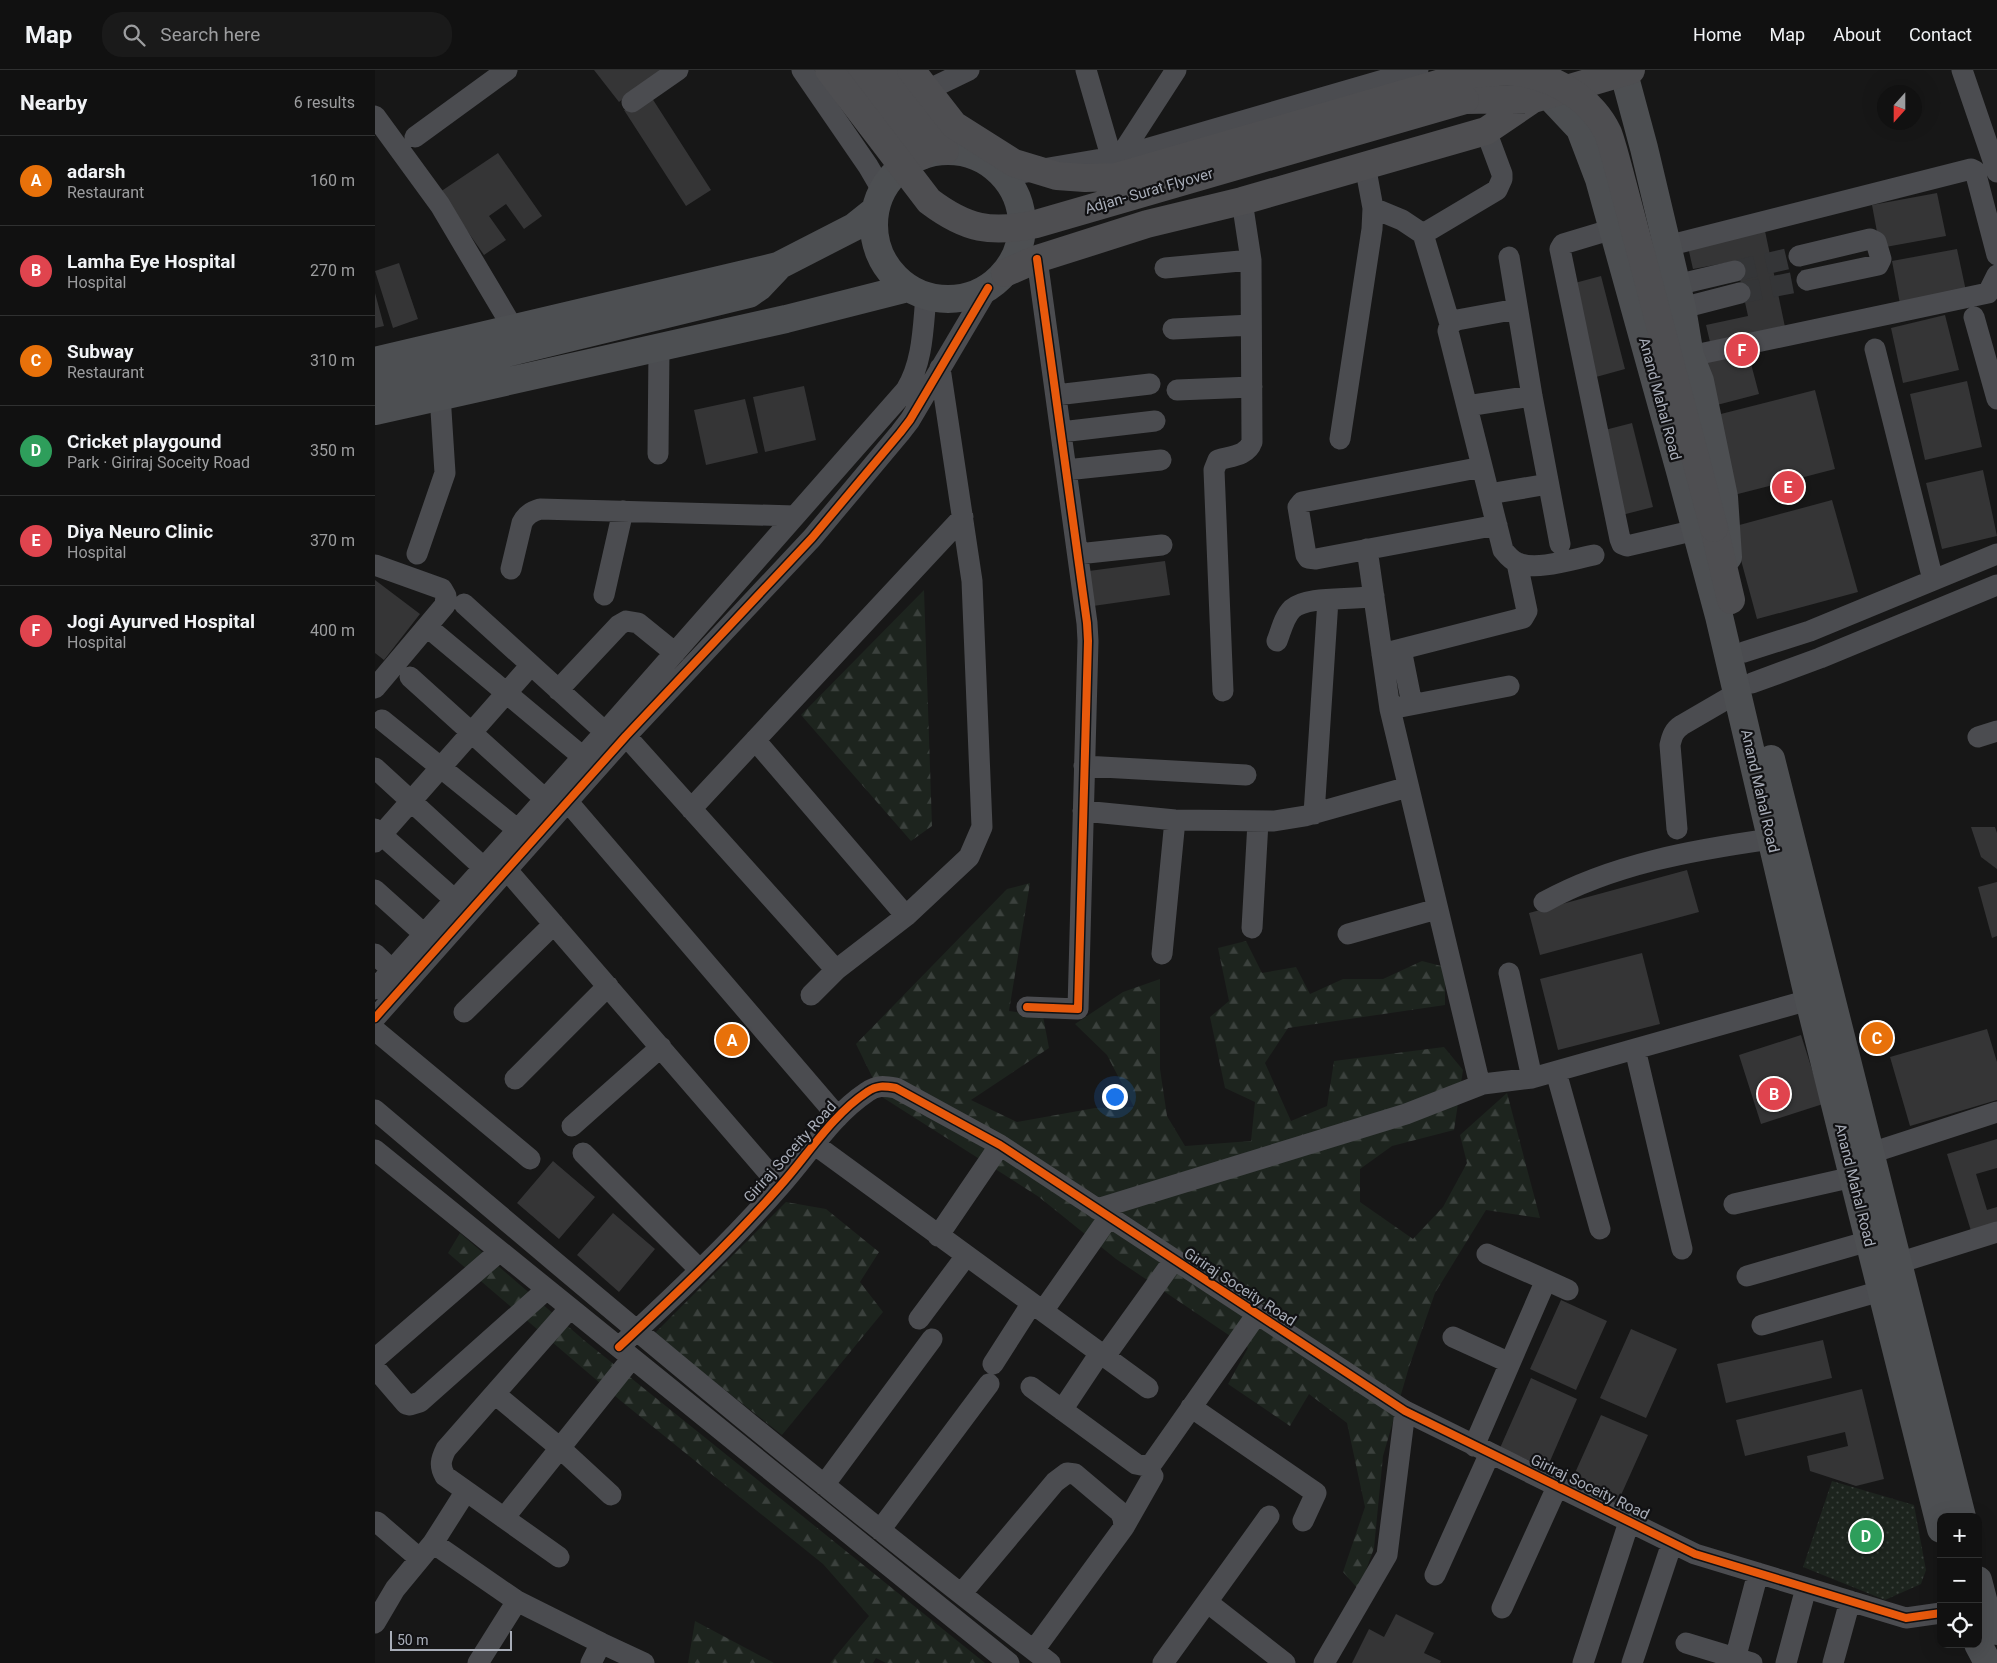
<!DOCTYPE html>
<meta charset="utf-8">
<style>
:root{--surface:#111;--page:#1a1a1a;--text:#f1f3f6;--muted:#9c9d9f;--line:#303131;--accent:#2563eb}
body{margin:0;font-family:Roboto,sans-serif;background:var(--page);color:var(--text)}
.controls{position:absolute;right:15px;bottom:15px;display:grid;overflow:hidden;border-radius:10px;box-shadow:0 5px 20px #0002}
.controls button{width:45px;height:45px;display:grid;place-items:center;padding:0;border:0;border-bottom:1px solid var(--line);background:var(--surface);color:var(--text);font:25px sans-serif}
.compass{position:absolute;left:1502px;top:15px;width:45px;height:45px;border-radius:50%;background:var(--surface);box-shadow:0 5px 20px #0002;rotate:201deg}
.scale{position:absolute;left:15px;bottom:12px;width:122px;box-sizing:border-box;padding-left:5px;border:2px solid #a8adb8;border-top:0;font-size:14px;line-height:18px;white-space:nowrap;color:#a8adb8;-webkit-text-stroke:4px #111113;paint-order:stroke}
.you{position:absolute;left:739px;top:1026px;width:18px;height:18px;margin:-12px;border:4px solid #fff;border-radius:50%;background:#1a73e8;box-shadow:0 0 0 8px #1a73e833}
.badge{display:grid;place-items:center;width:32px;height:32px;border-radius:50%;background:var(--accent);color:#fff;font-size:16px;font-weight:700}
.pin{position:absolute;translate:-50% -50%;border:2px solid #fff;box-shadow:0 1px 5px #0006}
.list{margin:0;padding:0;list-style:none}
h2{display:flex;justify-content:space-between;align-items:center;height:65px;margin:0;padding:0 20px;font-size:21px}
h2 small{font-size:16px;font-weight:400;color:var(--muted)}
.list li{display:grid;grid-template-columns:32px 1fr auto;gap:15px;align-items:center;box-sizing:border-box;height:90px;padding:0 20px;border-top:1px solid var(--line)}
.list b{display:block;font-size:19px;white-space:nowrap}
.list p{margin:0;font-size:16px;white-space:nowrap;color:var(--muted)}
.list em{font-size:16px;font-style:normal;color:var(--muted)}
.icon{flex:none;width:28px;height:28px;fill:none;stroke:currentColor;stroke-width:2;stroke-linecap:round;stroke-linejoin:round}
.map{position:relative;flex:none;width:1622px;height:1593px;overflow:hidden}
header{display:flex;align-items:center;gap:30px;box-sizing:border-box;height:70px;padding:0 25px;background:var(--surface);border-bottom:1px solid var(--line)}
header strong{font-size:24px}
nav{display:flex;gap:28px;margin-inline-start:auto;font-size:18px}
.search{width:350px;height:45px;background:var(--page);display:flex;align-items:center;gap:12px;box-sizing:border-box;padding:0 18px;border-radius:20px;color:var(--muted);font-size:19px}
main{display:flex}
aside{flex:1;background:var(--surface)}
.map>svg:first-child{display:block}
</style>
<header>
<strong>Map</strong>
<div class="search"><svg class="icon" aria-label="search" viewBox="0 0 24 24"><circle cx="10" cy="10" r="6"/><path d="M15 15l6 6"/></svg>Search here</div>
<nav><a>Home</a><a>Map</a><a>About</a><a>Contact</a></nav>
</header>
<main>
<aside>
<h2>Nearby<small>6 results</small></h2>
<ul class="list">
<li><span class="badge" style="background:#e8710a">A</span><div><b>adarsh</b><p>Restaurant</p></div><em>160 m</em></li>
<li><span class="badge" style="background:#e0444e">B</span><div><b>Lamha Eye Hospital</b><p>Hospital</p></div><em>270 m</em></li>
<li><span class="badge" style="background:#e8710a">C</span><div><b>Subway</b><p>Restaurant</p></div><em>310 m</em></li>
<li><span class="badge" style="background:#2e9e5b">D</span><div><b>Cricket playgound</b><p>Park · Giriraj Soceity Road</p></div><em>350 m</em></li>
<li><span class="badge" style="background:#e0444e">E</span><div><b>Diya Neuro Clinic</b><p>Hospital</p></div><em>370 m</em></li>
<li><span class="badge" style="background:#e0444e">F</span><div><b>Jogi Ayurved Hospital</b><p>Hospital</p></div><em>400 m</em></li>
</ul>
</aside>
<div class="map">
<svg width="1622" height="1593" viewBox="0 0 1622 1593">
<defs>
<pattern id="grass-dots" width="8" height="8" patternUnits="userSpaceOnUse" patternTransform="scale(1.25)"><rect width="8" height="8" fill="#1d241e"/><path d="M2 2h.1M6 6h.1" fill="none" stroke="#3b413d" stroke-width="1.8" stroke-linecap="round"/></pattern>
<pattern id="forest-firs" width="22" height="20" patternUnits="userSpaceOnUse" patternTransform="scale(1.25)"><rect width="22" height="20" fill="#1d241e"/><path d="M5 1l3.5 6h-7zM16 11l3.5 6h-7z" fill="#3b413d"/></pattern>
</defs>
<rect width="100%" height="100%" fill="#171717"/>
<path fill="url(#grass-dots)" d="M1457 1411 1539 1435 1551 1500 1546 1514 1510 1530 1428 1497Z"/>
<path fill="url(#forest-firs)" d="M549 520 557 756 536 771 426 645Z
M655 813 634 941 668 946 674 978 596 1030 642 1052 720 1038 759 1037 732 985 700 954 748 922 785 909V999L792 1046 810 1076 876 1071 880 1032 850 1018 835 947 854 931 843 878 871 871 887 903 921 897 935 924 968 909H1008L1047 891 1070 897V935L913 958 890 993 916 1051 952 1036 959 991 1069 977 1088 1000 1079 1060 1017 1076 985 1099V1132L1038 1169 1068 1137 1092 1093 1085 1065 1132 1023 1165 1148 1111 1140 1060 1223 1034 1297 1008 1386 999 1478 984 1520 968 1502 990 1437 972 1353 934 1324 915 1356 853 1314 873 1278 741 1189 664 1127 507 1027 481 974 632 819Z
M411 1132 451 1139 504 1182 485 1212 508 1242 407 1365 279 1264Z
M85 1163 210 1271 610 1593H511L501 1588 498 1593H455L494 1546 448 1494 246 1331 73 1183Z
M320 1551 399 1593H313Z"/>
<path fill="#353536" d="M219 0H286L244 32Z
M275 25 336 120 311 136 249 40Z
M123 83 167 146 149 159 131 134 114 146 131 170 109 185 65 122Z
M1562 123 1571 166 1505 178 1497 135Z
M1390 161 1410 257 1335 272 1331 255 1373 246 1361 191 1318 199 1313 177Z
M1582 179 1591 221 1525 234 1517 191Z
M24 193 43 249 18 258 0 201Z
M1226 206 1250 299 1221 307 1196 214Z
M0 223 9 256 0 258Z
M1570 245 1584 300 1528 313 1516 258Z
M1371 275 1384 324 1338 336 1325 288Z
M1592 311 1607 377 1550 390 1535 324Z
M429 316 441 370 390 382 378 327Z
M1440 320 1460 399 1355 426 1334 347Z
M370 329 383 383 331 395 319 340Z
M1257 353 1278 437 1247 445 1226 361Z
M1608 400 1622 466 1567 479 1551 413Z
M1457 430 1483 522 1382 549 1357 457Z
M790 491 795 525 711 537 706 502Z
M0 510 45 544 9 590 0 583Z
M1596 757H1620L1622 763V799L1606 787Z
M1312 800 1324 842 1165 885 1154 843Z
M1622 812V866L1617 868 1603 817Z
M1267 883 1285 954 1183 980 1165 909Z
M1612 959 1622 992V1030L1535 1056 1515 987Z
M1426 965 1448 1034 1386 1054 1364 985Z
M1622 1069V1098L1601 1104 1612 1140 1622 1137V1156L1597 1164 1572 1084Z
M178 1091 220 1127 184 1169 142 1133Z
M238 1143 280 1179 244 1222 202 1185Z
M1186 1230 1232 1251 1201 1320 1155 1299Z
M1256 1259 1302 1279 1271 1348 1225 1328Z
M1448 1270 1457 1308 1351 1333 1342 1294Z
M1156 1308 1202 1329 1172 1398 1125 1378Z
M1487 1319 1509 1409 1481 1416 1435 1401 1432 1386 1473 1376 1470 1362 1370 1386 1361 1350Z
M1226 1345 1273 1365 1242 1434 1195 1414Z
M1021 1544 1059 1563 1049 1583 1066 1591 1065 1593H977L994 1559 1009 1567Z"/>
<g fill="none" stroke-linecap="round" stroke-linejoin="round">
<path stroke="#343537" stroke-width="21" stroke-dasharray="21 11" stroke-linecap="butt" d="M1360 201 1424 186
M1365 223 1432 210"/>
<path stroke="#4b4c50" stroke-width="21" d="M427 0 493 96 507 120
M711 0 736 86
M1587 0 1622 102
M563 15 594 0
M257 32 303 0
M0 46 65 135 138 258
M40 67 132 0
M746 85 801 0
M628 106 750 85 1043 0
M998 138 1027 150 1048 164 1075 254
M1238 159 1188 174 1185 179 1245 469 1247 474 1252 476 1321 460
M1048 164 1122 120 1127 109V104L1111 61
M1292 176 1596 99 1600 101 1622 185
M1424 186 1495 169 1501 172 1506 189 1503 195 1432 210
M1134 187 1157 326 1185 474
M790 198 876 190
M1301 215 1360 201
M1307 238 1365 223
M1142 239 1082 250 1075 254 1073 261 1128 480C1132 485 1137 491 1143 493 1162 501 1198 489 1219 485
M1599 247 1622 329
M798 259 876 255
M1500 279 1558 510
M1315 286 1613 223 1622 205
M802 320 877 317
M681 325 775 314
M1092 336 1157 326
M686 362 780 351
M965 369 997 159 998 138 990 95
M283 384 284 278
M1107 397 927 432 923 437 931 485 933 488 941 489 1122 455
M691 400 786 390
M1114 424 1173 414
M992 479 1015 639 1104 1011 1108 1014
M42 484 70 403 65 325
M703 484 787 475
M0 495 67 519 71 526 70 535 0 618
M136 499 147 453C151 445 156 442 165 439L420 446
M229 525 248 441
M89 534 230 662
M56 560 208 687
M902 571C906 561 909 547 917 539 933 525 978 531 999 526
M1026 579 1037 634
M1369 582 1435 561 1622 484
M1007 584 1148 548 1152 541 1142 493
M35 607 170 729
M1377 613 1445 588 1622 515
M183 620 244 555 251 551 263 553 300 583
M848 621 839 400 843 390C856 386 872 386 877 372L876 190 867 131
M1015 639 1134 616
M7 650 143 760
M251 666 461 900
M1603 667 1622 661
M380 670 531 846
M709 696 871 705
M0 698 109 798
M193 732 463 1047
M316 739 588 447
M708 741 800 750 899 751 930 746 1033 717
M939 744 953 530
M0 759 80 830
M1302 759 1295 675C1297 666 1299 660 1307 655L1362 623
M0 772 156 595
M132 800 405 1116
M0 820 49 864
M1169 832C1238 794 1318 780 1396 769
M877 858 883 752
M973 864 1062 839
M0 884 17 900
M787 884 800 750
M1134 903 1157 1008
M0 919 230 662 531 320C548 292 548 258 551 226
M436 925 461 900 531 846 594 787 607 757 597 511 565 298
M652 937 703 939 713 571 712 553 662 189
M89 942 179 854
M0 948 251 666 437 468 525 363 535 350 613 218
M0 960 155 1089
M1260 979 1307 1179
M1181 1002 1225 1159
M140 1009 233 916
M0 1040C222 1228 444 1416 675 1593
M197 1056 286 977
M439 1074 773 1318
M0 1080 634 1593
M208 1083 325 1200
M1496 1083 1622 1042
M1359 1134 1478 1107
M722 1139 1031 1044 1108 1014 1157 1008 1448 926
M563 1166 625 1075
M1523 1193 1622 1162
M1372 1206 1494 1171
M1171 1210 1193 1220
M668 1241 734 1147
M544 1249 591 1186
M1387 1255 1506 1221
M1078 1267 1135 1293
M244 1277C299 1226 355 1173 405 1116 433 1085 456 1046 492 1022 502 1015 509 1016 521 1018L625 1075 1030 1341 1320 1484 1531 1548 1566 1543
M730 1286 799 1190
M0 1289 125 1181
M618 1294 657 1233
M0 1298 31 1334 35 1335 45 1332 172 1219
M656 1317 761 1394 771 1396 778 1392 882 1244
M120 1324 185 1378 236 1425
M816 1337 941 1423 928 1451
M687 1340 725 1283
M1099 1376 1171 1210 1112 1184
M449 1415 557 1269
M129 1448 257 1288
M2 1452 45 1489
M749 1457 778 1406
M505 1460 614 1314
M58 1473 91 1421
M184 1487 70 1406C64 1396 66 1389 71 1379L195 1238
M1060 1505 1115 1383
M586 1524 680 1412 692 1403 700 1404 745 1442 748 1448 749 1457 659 1580
M142 1531 226 1573 216 1593
M832 1532 910 1593
M1127 1538 1182 1417
M0 1553 20 1519 58 1473 142 1531 103 1593
M226 1573 269 1593
M1311 1573 1377 1593
M788 1593 894 1446
M949 1593 1012 1485 1030 1341
M1208 1593 1254 1452
M1257 1593 1297 1473
M1359 1593 1383 1503
M1411 1593 1431 1518
M1458 1593 1475 1531"/>
<path stroke="#4d4f52" stroke-width="28" d="M1248 0 1269 78 1307 238 1315 286 1325 311 1349 427 1353 487
M1164 4 1174 26 1205 59 1224 109 1305 401 1344 546 1434 930 1566 1459
M499 155a74 74 0 1 1 148 0a74 74 0 1 1-148 0Z
M0 291 403 196 479 157 499 141
M0 315 374 224 384 217 402 198
M0 341 411 249 533 218
M1396 689 1587 1447
M1603 1510 1610 1537 1622 1561
M1603 1574 1613 1593"/>
<path stroke="#4e4e51" stroke-width="28" d="M482 0 546 86
M509 0 570 81
M1090 30 1158 29
M630 203 662 189 772 154 867 131 1111 61 1158 29 1256 0
M1339 458 1356 530"/>
<path stroke="#4e4e51" stroke-width="28" d="M454 0 554 131C591 159 616 164 661 154L1090 30
M536 0 579 55 639 93 682 106 710 108 741 107 1111 0
M1097 4C1113 3 1132 0 1148 3 1183 9 1217 30 1233 63 1237 74 1240 86 1243 97L1339 458"/>
<g stroke="#111113" stroke-width="11">
<path id="cycleway" d="M652 937 703 939 713 571 712 553 662 189
M0 948 251 666 437 468 525 363 535 350 613 218
M244 1277C299 1226 355 1173 405 1116 433 1085 456 1046 492 1022 502 1015 509 1016 521 1018L625 1075 1030 1341 1320 1484 1531 1548 1566 1543"/>
</g>
<use href="#cycleway" stroke="#e8590c" stroke-width="8"/>
</g>
<g text-anchor="middle" dominant-baseline="central" stroke-width="4.5" stroke-linejoin="round" paint-order="stroke">
<g font-size="15" fill="#a8adb8" stroke="#111113">
<text transform="translate(774 121) rotate(-16)">Adjan- Surat Flyover</text>
<text transform="translate(1285 329) rotate(75)">Anand Mahal Road</text>
<text transform="translate(1385 721) rotate(77)">Anand Mahal Road</text>
<text transform="translate(415 1082) rotate(-48)">Giriraj Soceity Road</text>
<text transform="translate(1480 1115) rotate(76)">Anand Mahal Road</text>
<text transform="translate(865 1217) rotate(33)">Giriraj Soceity Road</text>
<text transform="translate(1215 1417) rotate(26)">Giriraj Soceity Road</text>
</g>
</g>
</svg>
<div class="controls">
<button>+</button>
<button>−</button>
<button><svg class="icon" aria-label="locate" viewBox="0 0 24 24"><circle cx="12" cy="12" r="6"/><path d="M12 2v4M12 18v4M2 12h4M18 12h4"/></svg></button>
</div>
<svg class="compass" viewBox="-18 -18 36 36"><path d="M0-13l5 13h-10z" fill="#e53935"/><path d="M0 13l5-13h-10z" fill="#9c9d9f"/></svg>
<div class="scale">50 m</div>
<div class="you"></div>
<div class="pin badge" style="left:357px;top:970px;background:#e8710a">A</div>
<div class="pin badge" style="left:1399px;top:1024px;background:#e0444e">B</div>
<div class="pin badge" style="left:1502px;top:968px;background:#e8710a">C</div>
<div class="pin badge" style="left:1491px;top:1466px;background:#2e9e5b">D</div>
<div class="pin badge" style="left:1413px;top:417px;background:#e0444e">E</div>
<div class="pin badge" style="left:1367px;top:280px;background:#e0444e">F</div>
</div>
</main>
